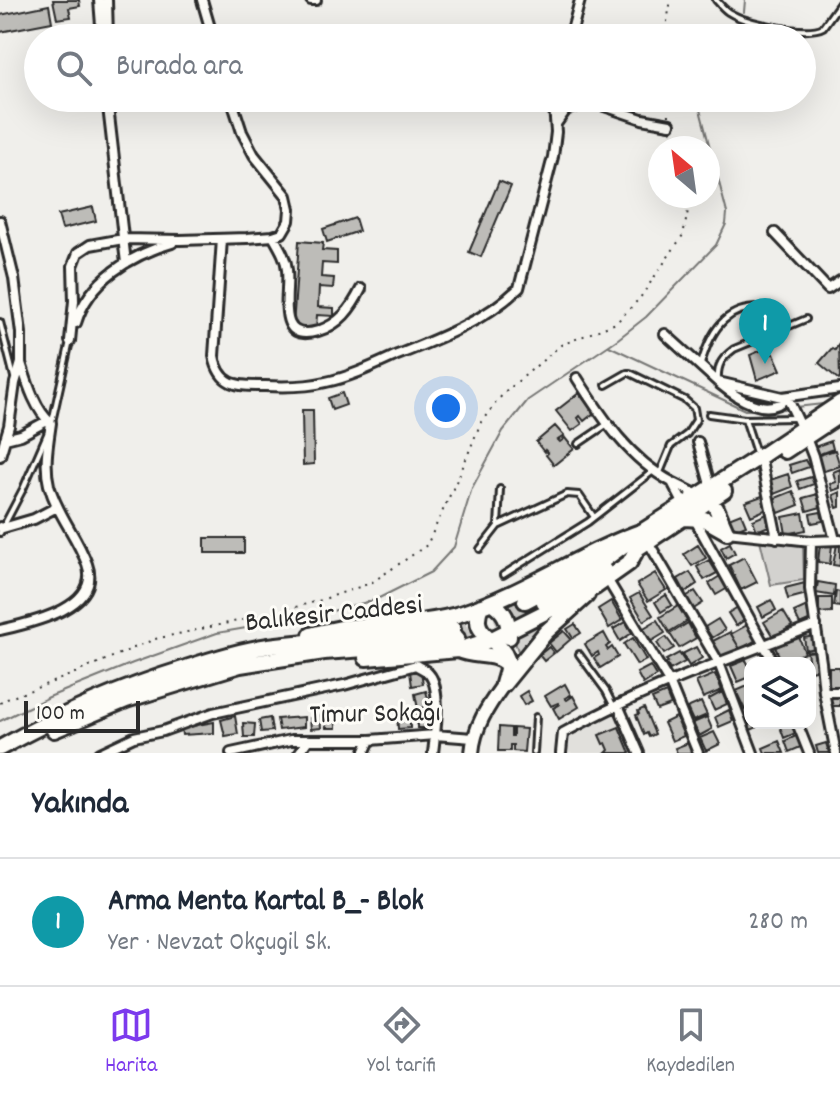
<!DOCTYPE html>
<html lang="tr">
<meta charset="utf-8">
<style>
:root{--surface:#fff;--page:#f2f2f3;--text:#1f2937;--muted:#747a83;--line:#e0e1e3;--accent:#7c3aed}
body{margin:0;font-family:Dekko,sans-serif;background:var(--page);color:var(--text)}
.controls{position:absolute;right:24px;bottom:24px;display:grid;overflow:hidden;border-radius:16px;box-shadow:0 8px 32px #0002}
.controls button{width:72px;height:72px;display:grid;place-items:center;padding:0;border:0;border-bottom:2px solid var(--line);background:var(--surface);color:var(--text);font:40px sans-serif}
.compass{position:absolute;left:648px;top:136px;width:72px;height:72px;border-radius:50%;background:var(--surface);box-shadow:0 8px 32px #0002;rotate:331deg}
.scale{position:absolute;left:24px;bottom:20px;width:116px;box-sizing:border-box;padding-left:8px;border:4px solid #2b2b2b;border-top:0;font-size:22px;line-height:28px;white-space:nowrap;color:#2b2b2b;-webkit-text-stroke:6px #fdfcf7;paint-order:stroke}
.you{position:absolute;left:446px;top:408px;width:28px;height:28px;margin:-20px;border:6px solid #fff;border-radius:50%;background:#1a73e8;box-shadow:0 0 0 12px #1a73e833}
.badge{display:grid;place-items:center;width:52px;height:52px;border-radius:50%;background:var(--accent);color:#fff;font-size:26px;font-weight:700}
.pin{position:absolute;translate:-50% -66px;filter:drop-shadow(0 2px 4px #0008)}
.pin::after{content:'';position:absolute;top:42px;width:28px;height:24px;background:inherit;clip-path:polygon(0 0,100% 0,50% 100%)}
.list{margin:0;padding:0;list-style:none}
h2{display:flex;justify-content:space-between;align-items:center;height:104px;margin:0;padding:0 32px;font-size:34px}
h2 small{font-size:26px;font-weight:400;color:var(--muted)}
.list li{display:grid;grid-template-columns:52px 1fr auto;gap:24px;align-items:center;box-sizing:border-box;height:128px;padding:0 32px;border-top:2px solid var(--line)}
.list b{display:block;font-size:30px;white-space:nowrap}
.list p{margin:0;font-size:26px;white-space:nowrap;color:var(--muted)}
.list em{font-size:26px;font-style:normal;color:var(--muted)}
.icon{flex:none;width:44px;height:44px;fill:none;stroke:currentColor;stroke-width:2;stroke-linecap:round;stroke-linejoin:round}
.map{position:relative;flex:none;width:840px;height:753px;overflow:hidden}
.search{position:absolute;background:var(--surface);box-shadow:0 8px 32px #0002;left:24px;right:24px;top:24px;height:88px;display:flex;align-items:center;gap:20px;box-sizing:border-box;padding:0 28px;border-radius:44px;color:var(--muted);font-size:30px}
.sheet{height:232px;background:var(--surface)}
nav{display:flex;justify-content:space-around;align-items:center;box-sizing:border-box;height:112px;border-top:2px solid var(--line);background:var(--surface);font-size:22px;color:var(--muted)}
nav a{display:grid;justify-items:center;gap:4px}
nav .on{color:var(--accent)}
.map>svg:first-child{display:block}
</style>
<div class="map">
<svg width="840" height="753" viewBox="0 0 840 753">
<rect width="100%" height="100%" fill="#f0efeb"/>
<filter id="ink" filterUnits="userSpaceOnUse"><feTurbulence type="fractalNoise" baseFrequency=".0125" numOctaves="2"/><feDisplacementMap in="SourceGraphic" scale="16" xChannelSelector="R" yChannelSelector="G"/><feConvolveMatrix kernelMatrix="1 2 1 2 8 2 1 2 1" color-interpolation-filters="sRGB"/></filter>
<g filter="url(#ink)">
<path fill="#e1e0dc" d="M617 710 636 753H569L570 733Z"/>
<path fill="#d3d2cf" stroke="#7f7e7d" stroke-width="2" d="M760 540 803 543 804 580 771 585Z
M566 608 520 657 514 639 520 631Z"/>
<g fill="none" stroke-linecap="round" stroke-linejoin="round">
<path stroke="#777775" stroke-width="2" d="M744 12 745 0
M737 38 741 25
M609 346 745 410 785 409
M796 407 823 404
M0 721 49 697 133 663 217 633 309 617 375 600 431 572 454 547 472 488 503 431 528 400 618 339 646 317 716 245 726 224 727 213 697 98"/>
</g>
<path fill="#bdbcb8" stroke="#2b2b2b" stroke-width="2" d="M53 0H79L80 6 69 8 71 17 57 19Z
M49 5 52 22 0 32V15Z
M499 181 511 186 481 257 469 252Z
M93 207 96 221 62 229 58 215Z
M355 218 359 231 327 242 323 229Z
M299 241 323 243 322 250 337 251V264L322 263 321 277 334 278 333 288 319 287 318 307 334 308V316L317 315 316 328 293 327Z
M839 344 840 379 839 380 819 363 832 348 835 350Z
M769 347 772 354H774L781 370 757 380 750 355Z
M342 393 346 405 332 410 328 398Z
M579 393 594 413 584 421 580 416 578 418 582 424 572 431 556 411Z
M302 410H313L314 464 303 465Z
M555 426 564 436 558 440 560 442 565 438 574 449 554 465 546 455 548 453 545 450 544 452 536 442Z
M831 441 833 449 817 455 814 447Z
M835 450 840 466 821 472 816 456Z
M805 460 809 467 792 473 789 465Z
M840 469V488L832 491 830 484 836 482 833 472Z
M788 474 792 487 774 494 770 480Z
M811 477 814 484 800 489 797 481Z
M793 491 799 505 779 513 773 499Z
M840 492V507L837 508 833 495Z
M818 494 821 507 807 511 803 498Z
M762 496 767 509 751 516 745 502Z
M821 512 823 521 812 523 810 514Z
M741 513 746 525 731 531 726 519Z
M803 513 806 530 786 534 783 517Z
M767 514 771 525 757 531 753 520Z
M205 538H244V553H205Z
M730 543 735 553 726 558 721 548Z
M820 544 832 545 830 564 818 562Z
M837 544 840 545V566L833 565Z
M698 545 706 558 692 566 684 554Z
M744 557 757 582 741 590 729 565Z
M709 560 717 573 704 580 697 567Z
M690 572 697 584 685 592 678 579Z
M655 573 666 590 648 601 637 584Z
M720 576 728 588 716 595 709 583Z
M818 582 835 585 834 596 816 593Z
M805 583 807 594 788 599 785 588Z
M695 591 703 603 692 610 684 598Z
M836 591 840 592V607L834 606Z
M639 593 653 615 644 621 630 598Z
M666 595 672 605 661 612 655 602Z
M819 598H832V612L819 613Z
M771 600 776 610 763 617 758 607Z
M611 601 622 620 609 628 598 609Z
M678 606 687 621 669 632 660 617Z
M807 606 813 619 800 625 794 612Z
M738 607 746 619 736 626 728 613Z
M783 611 792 626 773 637 764 622Z
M718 619 725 630 712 638 705 627Z
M657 620 665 633 650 642 642 629Z
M626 622 632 633 620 641 613 629Z
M688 623 696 638 679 648 670 634Z
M575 624 581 633 573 638 567 629Z
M749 624 758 639 740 649 731 634Z
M564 631 571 639 556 652 549 643Z
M730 632 740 649 720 660 711 642Z
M604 633 610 644 606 647 608 650 612 647 618 657 600 668 594 658 599 655 598 652 592 656 585 644Z
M814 636 816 648 806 650 804 638Z
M666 637 674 648 664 654 657 643Z
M799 637 805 653 782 662 775 647Z
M633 638 646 660 637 665 624 644Z
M549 647 554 653 544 661 539 655Z
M696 647 702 658 689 666 682 654Z
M817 651 820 669 810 671 807 652Z
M679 653 685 662 670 670 666 663 668 662 666 660Z
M801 656 803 663H785Z
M746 660 750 668V677L738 682 731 666Z
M650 666 656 676 643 684 637 673Z
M829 667H840V688H829Z
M421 671 423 684 412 686 410 672Z
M715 674 722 690 703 698 696 682Z
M565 684 571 695 565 698 567 700 573 696 579 707 559 719 553 708 559 705 558 703 551 706 545 696Z
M750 685V708L745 710 736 691Z
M426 691 430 706 418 709 415 694Z
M527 691 532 701 524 705 519 696Z
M722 692 727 704 714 710 709 699Z
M666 693 671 705 657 710 652 699Z
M831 697H840V706H831Z
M701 702 707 715 693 721 687 708Z
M644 708 655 734 649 737 647 733 644 735 636 715 639 714 638 711Z
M729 710 733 721 719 727 715 717Z
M430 711 431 728H417V713Z
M410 712V728L398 729 397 713Z
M320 715 321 728 311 729 310 718Z
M336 715V728H326L325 716Z
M235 716 238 734 225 736 221 720Z
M750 716V723H766L751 730 746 717Z
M304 717V727L279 730 277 719Z
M676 717 684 736 672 741 664 723Z
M707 717 712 729 699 736 693 723Z
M270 718 272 731 261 732 259 720Z
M214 722V733L182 735 181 728Z
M243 723 255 724 254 737H244Z
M782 723H794L798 732 784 738 779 724Z
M499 727 511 728V736H513V728L526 729 524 752 513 751V745H510V751H498Z
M619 727 630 753H606L609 750 606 743 603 744 599 735Z
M714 732 720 744 706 751 700 738Z
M798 735 803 746 789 752 785 741Z
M779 741 784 753H765L763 748Z
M688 743 692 753H677L675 748Z
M826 743 829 753H818L816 746Z"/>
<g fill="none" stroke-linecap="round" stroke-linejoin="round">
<path stroke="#c9c8c5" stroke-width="14" stroke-dasharray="14 7" stroke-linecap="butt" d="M453 629 489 618 525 601
M457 638 493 628 530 609"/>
<g stroke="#2b2b2b" stroke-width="10">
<path id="lane" d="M716 0C721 5 724 10 730 13 746 23 807 36 823 27L840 3
M0 322 14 377
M701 364C712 326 729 303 771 309
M718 380C717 365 722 358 734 349L806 319
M606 385 627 373H630L685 400 694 408 696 420 687 434 671 446 659 475
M709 414 745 419 796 418
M745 419 757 456
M52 422 70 341
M578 444 606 425
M498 526 567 494 579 495 594 517
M0 533 23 489 47 434
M480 549 498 526 500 489
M503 575 588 522 652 472
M579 654 606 691 613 705
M534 753 536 717"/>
</g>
<g stroke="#2b2b2b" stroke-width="14">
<path id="street" d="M99 0 102 38
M107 0 108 38
M202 0 213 38
M311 0H316
M570 38 580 0
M107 98 126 263
M556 124 566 110 585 103 601 105 642 119 670 124
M0 221 14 278 21 333V363L15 383 9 426 0 456
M775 233 828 289 840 281
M273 236C279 247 286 257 287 270 290 293 274 344 318 331 340 324 351 309 361 289
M222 239 214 356C220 387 238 386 265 386 285 387 306 387 326 382 350 377 373 366 395 356 438 339 485 321 519 288L553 157 556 132 554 106 555 98
M76 323C89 280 131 255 172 243
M665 334 718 382 782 397 840 389
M70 341 74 301 73 266 78 253 90 245 123 239 180 240 247 238 273 236 282 233 289 221 290 209 287 196 254 155 242 132 231 98
M577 378C603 419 629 459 672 482
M720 384C737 398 768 419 787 397L802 429
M806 438 813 456 835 540
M5 439 21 435 47 421
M698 442 711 488
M762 465 777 538
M684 505 672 482 698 495
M694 518 774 663
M0 527 3 528 34 519 57 507
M727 532 811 541 840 540
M647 540 719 663 753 753
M811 541 810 589 821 662 824 692 836 753
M607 579 669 682 698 753
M0 630C30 623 103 608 87 564 77 536 57 514 49 485 44 465 48 444 51 423 35 410 27 382 21 363
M824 692H840
M618 705 639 753
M797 723 809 753
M100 753 134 737 163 731 213 713 344 685 416 665C420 668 424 669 427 672 443 685 435 734 433 753
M231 753 291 740H370L435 735 473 738
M299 753 308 740
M364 753 370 740
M561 753 563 733C644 688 730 659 816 625"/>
</g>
<g stroke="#2b2b2b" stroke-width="18">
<path id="secondary" d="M472 753C474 727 488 706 503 685"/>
</g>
<g stroke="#2b2b2b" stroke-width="20">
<path id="primary" d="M785 451 838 416
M716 508 726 531
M683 518 704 519 727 532
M635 550 724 491
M525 601 605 559 643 531 764 454 840 403
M491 602C505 611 509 620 509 637
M544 602 604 570
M481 606C468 637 499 636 507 659 509 667 505 676 503 684
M311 635C321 632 331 630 341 628 382 623 424 626 463 613 526 592 581 553 643 531
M458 650C475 658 494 651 508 665
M366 658 458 650 490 640 595 587 629 563 637 549
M503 685 546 632 587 595
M54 730 126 700 240 665 324 652 406 646 457 638
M0 748C59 715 121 688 186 668 213 659 241 650 269 646 330 638 392 637 453 629"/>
</g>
<path stroke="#2b2b2b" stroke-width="2" stroke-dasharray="2 6" stroke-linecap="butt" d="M664 38 671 0
M668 98 669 116
M671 130 676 148
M0 703 7 699 63 678 155 639 274 613 321 600 371 583 427 545 462 469 481 422 503 394 561 345 616 323 640 298 683 235 689 206 688 196"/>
<use href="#lane" stroke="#fdfcf7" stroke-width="4"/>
<use href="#street" stroke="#fdfcf7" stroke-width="8"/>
<use href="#secondary" stroke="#fdfcf7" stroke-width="12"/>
<use href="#primary" stroke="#fdfcf7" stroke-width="14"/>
</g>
</g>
<g text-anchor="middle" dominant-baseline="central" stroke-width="6" stroke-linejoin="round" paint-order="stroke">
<g font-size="28" fill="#2b2b2b" stroke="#fdfcf7">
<text transform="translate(334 616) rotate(-6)">Balıkesir Caddesi</text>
<text transform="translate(375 716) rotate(-1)">Timur Sokağı</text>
</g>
</g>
</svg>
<div class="controls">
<button><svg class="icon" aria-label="layers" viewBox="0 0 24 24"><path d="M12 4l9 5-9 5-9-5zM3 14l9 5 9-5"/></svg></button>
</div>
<svg class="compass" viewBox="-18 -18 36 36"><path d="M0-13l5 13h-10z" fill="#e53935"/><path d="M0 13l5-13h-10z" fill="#747a83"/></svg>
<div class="scale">100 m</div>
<div class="you"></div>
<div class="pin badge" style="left:765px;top:364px;background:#0f9aa8">1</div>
<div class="search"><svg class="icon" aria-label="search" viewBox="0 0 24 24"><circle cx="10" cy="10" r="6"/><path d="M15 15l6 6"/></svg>Burada ara</div>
</div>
<section class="sheet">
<h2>Yakında<small></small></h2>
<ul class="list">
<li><span class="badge" style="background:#0f9aa8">1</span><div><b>Arma Menta Kartal B_- Blok</b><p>Yer · Nevzat Okçugil Sk.</p></div><em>280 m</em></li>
</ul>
</section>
<nav>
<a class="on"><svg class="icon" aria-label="map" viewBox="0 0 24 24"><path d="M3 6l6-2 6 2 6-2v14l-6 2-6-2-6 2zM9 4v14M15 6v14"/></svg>Harita</a>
<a><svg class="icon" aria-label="directions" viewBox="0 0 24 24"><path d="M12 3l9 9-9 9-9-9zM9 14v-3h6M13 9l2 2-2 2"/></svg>Yol tarifi</a>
<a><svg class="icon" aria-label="saved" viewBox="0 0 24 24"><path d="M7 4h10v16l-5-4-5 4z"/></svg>Kaydedilen</a>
</nav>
